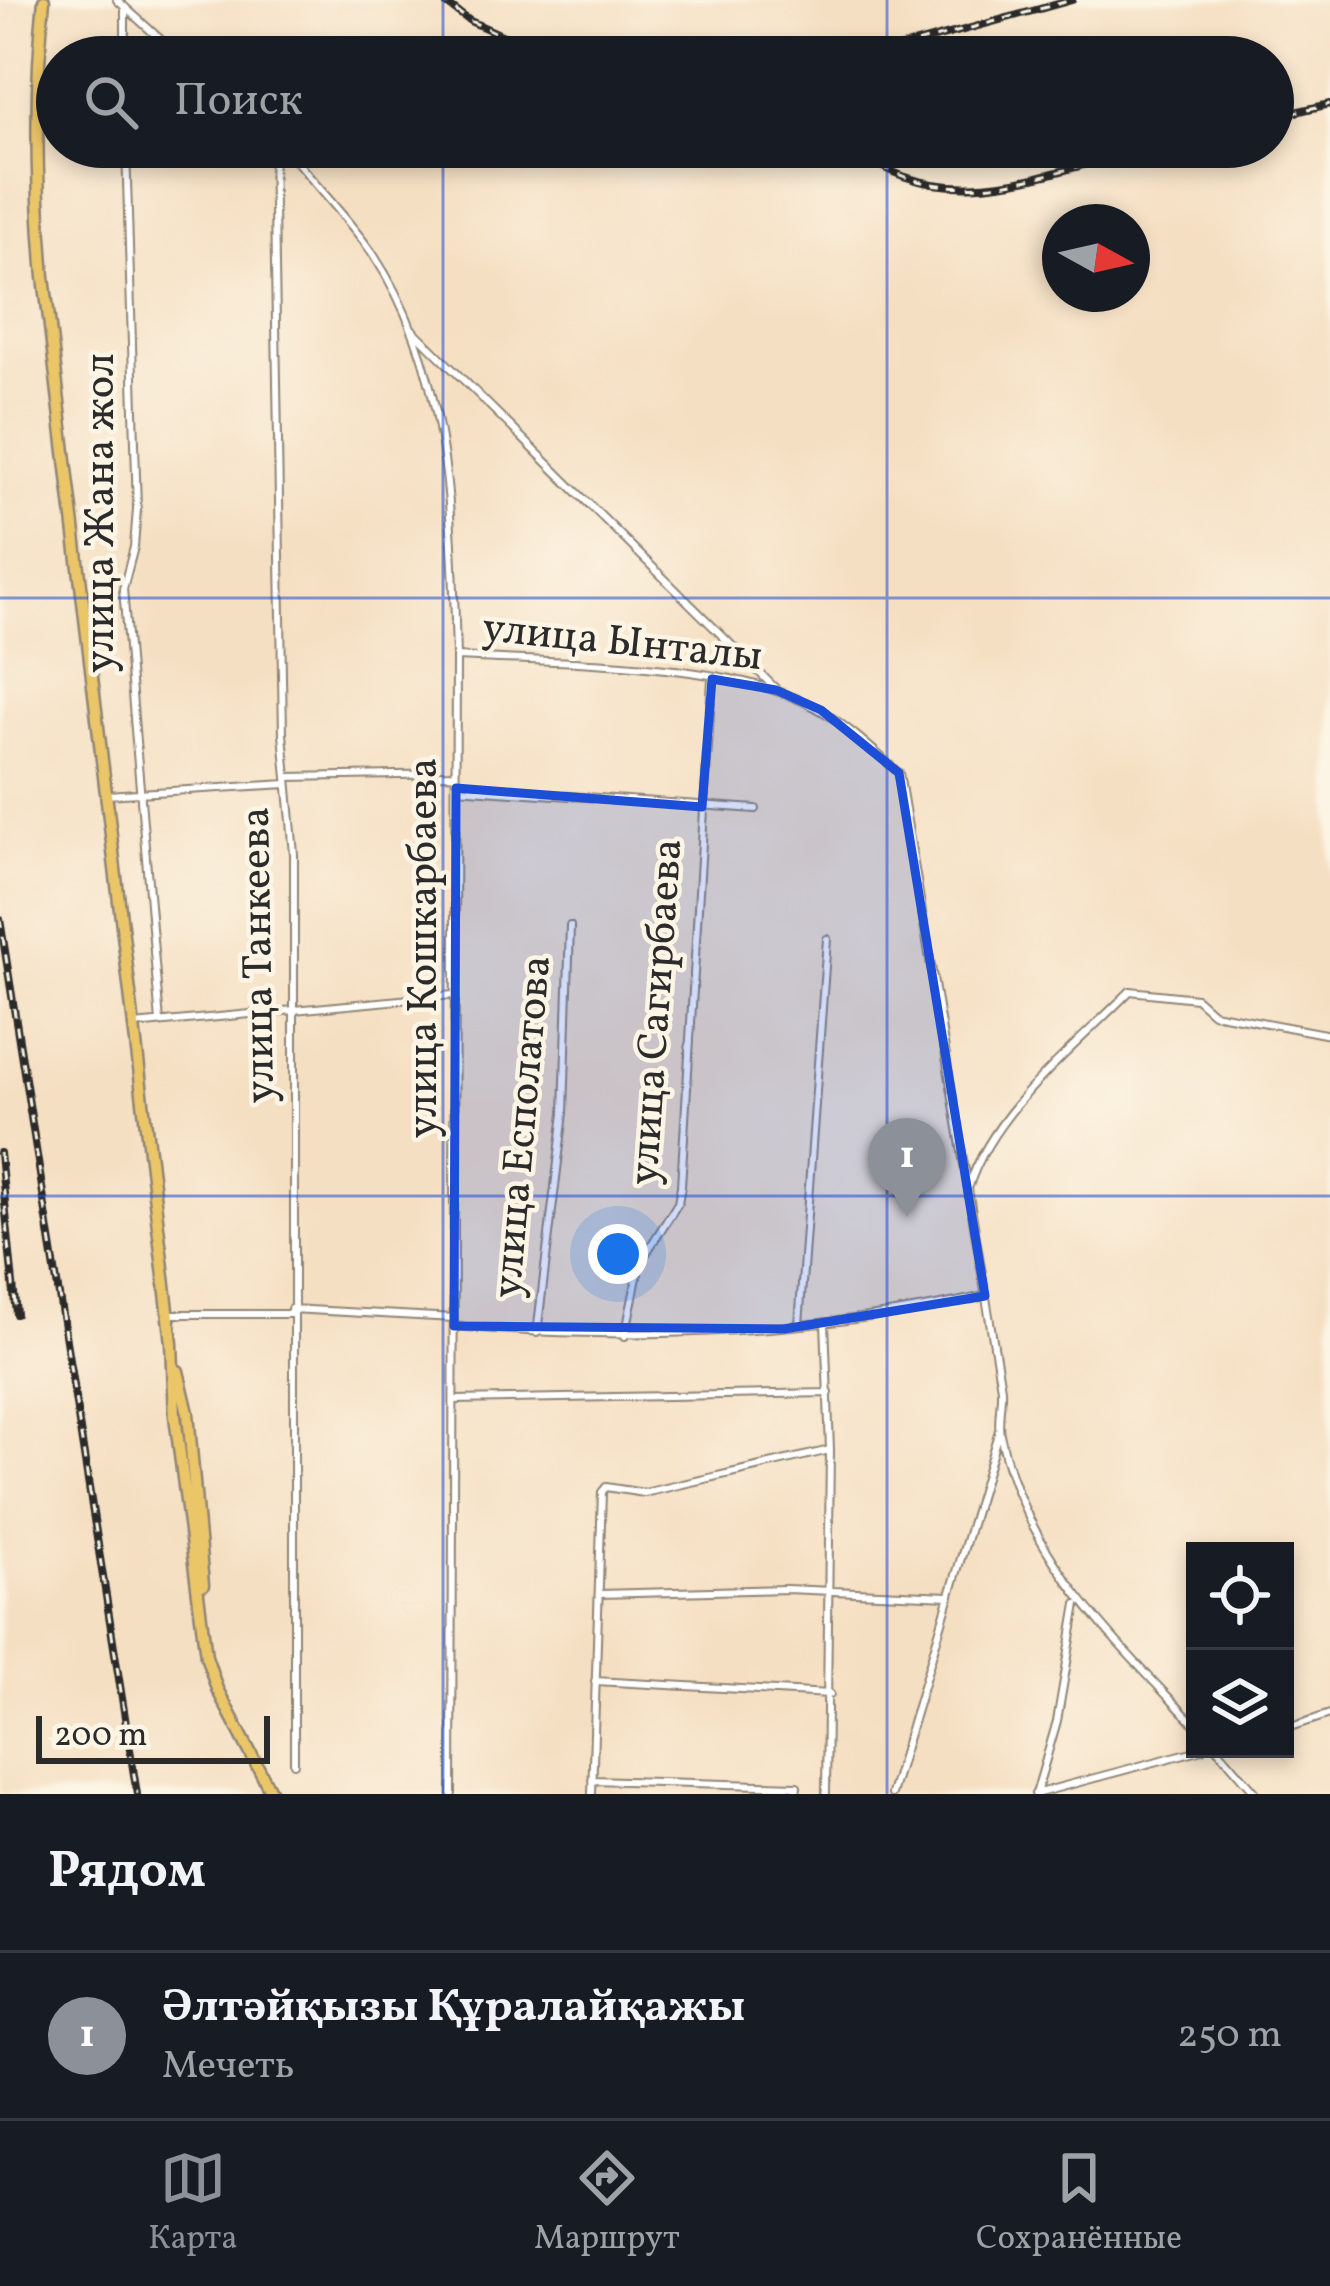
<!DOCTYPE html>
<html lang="ru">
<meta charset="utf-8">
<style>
:root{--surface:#171b24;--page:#242831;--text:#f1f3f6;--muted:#9ea1a6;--line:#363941;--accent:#8c9099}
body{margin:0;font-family:Vollkorn,serif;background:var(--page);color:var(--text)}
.controls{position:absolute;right:36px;bottom:36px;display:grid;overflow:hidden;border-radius:0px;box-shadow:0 6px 18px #0003}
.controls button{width:108px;height:108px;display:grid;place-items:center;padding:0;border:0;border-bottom:3px solid var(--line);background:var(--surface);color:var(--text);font:60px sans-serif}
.compass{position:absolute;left:1042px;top:204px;width:108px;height:108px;border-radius:50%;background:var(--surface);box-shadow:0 6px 18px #0003;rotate:98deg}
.scale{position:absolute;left:36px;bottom:30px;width:234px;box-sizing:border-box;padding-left:12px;border:6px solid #2b2b2b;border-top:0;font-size:33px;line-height:42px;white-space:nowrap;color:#2b2b2b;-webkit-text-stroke:9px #fcf5e5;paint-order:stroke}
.you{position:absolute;left:618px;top:1254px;width:42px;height:42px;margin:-30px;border:9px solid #fff;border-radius:50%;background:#1a73e8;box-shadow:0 0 0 18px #1a73e833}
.badge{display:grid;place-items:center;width:78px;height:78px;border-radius:50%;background:var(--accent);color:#fff;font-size:39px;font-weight:700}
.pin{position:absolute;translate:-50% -99px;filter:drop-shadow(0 3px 6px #0008)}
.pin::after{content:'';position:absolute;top:63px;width:42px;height:36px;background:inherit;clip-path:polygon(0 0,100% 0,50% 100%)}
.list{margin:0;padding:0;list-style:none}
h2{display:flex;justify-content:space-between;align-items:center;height:156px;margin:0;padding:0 48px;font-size:51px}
h2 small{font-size:39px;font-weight:400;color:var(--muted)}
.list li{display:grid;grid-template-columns:78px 1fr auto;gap:36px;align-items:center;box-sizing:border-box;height:168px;padding:0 48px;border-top:3px solid var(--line)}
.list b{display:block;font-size:45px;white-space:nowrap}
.list p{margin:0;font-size:39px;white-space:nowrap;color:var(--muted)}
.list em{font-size:39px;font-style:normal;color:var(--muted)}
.icon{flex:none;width:66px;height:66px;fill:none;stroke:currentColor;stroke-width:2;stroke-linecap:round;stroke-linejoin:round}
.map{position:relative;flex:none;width:1330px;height:1794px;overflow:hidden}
.search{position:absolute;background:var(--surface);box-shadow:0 6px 18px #0003;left:36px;right:36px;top:36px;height:132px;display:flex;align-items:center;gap:30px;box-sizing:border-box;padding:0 42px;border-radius:66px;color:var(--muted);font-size:45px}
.sheet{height:324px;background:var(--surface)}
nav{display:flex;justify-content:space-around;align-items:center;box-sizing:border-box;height:168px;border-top:3px solid var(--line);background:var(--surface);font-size:33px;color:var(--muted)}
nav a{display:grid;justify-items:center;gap:6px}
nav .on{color:var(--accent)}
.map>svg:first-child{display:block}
</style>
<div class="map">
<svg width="1330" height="1794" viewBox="0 0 1330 1794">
<rect width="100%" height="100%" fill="#fcf5e5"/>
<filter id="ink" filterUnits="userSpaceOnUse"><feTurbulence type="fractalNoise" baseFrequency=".00833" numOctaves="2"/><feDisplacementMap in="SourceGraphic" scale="24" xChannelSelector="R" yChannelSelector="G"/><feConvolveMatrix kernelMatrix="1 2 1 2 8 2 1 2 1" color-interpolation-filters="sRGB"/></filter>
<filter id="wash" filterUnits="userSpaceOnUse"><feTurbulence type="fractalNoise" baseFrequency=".004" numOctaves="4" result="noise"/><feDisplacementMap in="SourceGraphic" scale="48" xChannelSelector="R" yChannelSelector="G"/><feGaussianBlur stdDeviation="2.7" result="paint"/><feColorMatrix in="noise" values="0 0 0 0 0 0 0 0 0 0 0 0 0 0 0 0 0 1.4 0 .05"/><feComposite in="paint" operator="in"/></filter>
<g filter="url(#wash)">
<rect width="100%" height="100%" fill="#f5dfc2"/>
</g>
<g filter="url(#ink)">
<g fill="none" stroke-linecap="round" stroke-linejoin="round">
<g stroke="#908576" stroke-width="10">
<path id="minor" d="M117 0 180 57
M125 7V57
M126 147 137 509 134 547 123 589 160 1022
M273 147 283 734 294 854V1763
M285 147C313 183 347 217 373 254 452 373 452 521 456 657L452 1794
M413 330 775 688
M457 657C559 663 732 659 820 710 849 727 874 751 899 773L1001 1388C1002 1403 997 1420 1000 1434 1025 1557 1113 1638 1195 1725
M287 777 454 774
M456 788 756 809
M106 795 287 784
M134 1025 453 995
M969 1186C994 1109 1074 1048 1130 991L1196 998 1213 1013 1330 1035
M291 1309 454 1318
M169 1314H292
M825 1322 830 1450 826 1794
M799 1325 827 939
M454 1326C633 1341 809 1335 985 1296
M537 1333 564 1113 570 926
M625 1336 640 1263 678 1203 681 1186 712 679
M454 1400 829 1393
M599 1594 786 1589 949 1596
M595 1681 830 1694
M1285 1729 1330 1714
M1218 1749 1257 1794
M592 1780 797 1786 796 1794
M592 1794 602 1492 606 1487 644 1493 830 1450
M891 1794 999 1430
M1035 1794 1203 1749
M1036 1794 1057 1721 1077 1604"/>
</g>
<g stroke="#908576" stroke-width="15">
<path id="primary" d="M44 0C34 93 36 183 44 277L172 1343 175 1416 206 1656 217 1689 272 1794
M178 1371 188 1413 203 1585"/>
</g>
<use href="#minor" stroke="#fff" stroke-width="6"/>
<use href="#primary" stroke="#ebc669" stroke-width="10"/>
<g stroke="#2b2b2b" stroke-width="8">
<path id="rail" d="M441 0 470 21 551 57
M866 57 1072 0
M1273 117 1330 104
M852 147C945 222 1046 172 1149 147
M0 919 137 1794
M0 1153 16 1314"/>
</g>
<use href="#rail" stroke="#fcf5e5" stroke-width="3" stroke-dasharray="9" stroke-linecap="butt"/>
</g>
</g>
<path fill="#1d4ed8" fill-opacity="0.2" stroke="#1d4ed8" stroke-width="9" stroke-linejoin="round" d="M712 679 776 690 821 710 899 773 985 1296 784 1329 454 1326 456 788 702 807Z"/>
<path fill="none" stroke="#1d4ed8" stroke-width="3" stroke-opacity="0.55" d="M443 0V57M887 0V57M443 147V1794M887 147V1794M0 598H1330M0 1196H1330"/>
<g text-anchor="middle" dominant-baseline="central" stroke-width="9" stroke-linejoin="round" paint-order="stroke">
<g font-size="42" fill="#2b2b2b" stroke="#fcf5e5">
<text transform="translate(102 513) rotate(-90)">улица Жана жол</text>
<text transform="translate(622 644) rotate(6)">улица Ынталы</text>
<text transform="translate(425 948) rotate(-90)">улица Кошкарбаева</text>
<text transform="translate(260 955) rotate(-91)">улица Танкеева</text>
<text transform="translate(658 1012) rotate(-86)">улица Сагирбаева</text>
<text transform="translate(524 1127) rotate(-85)">улица Есполатова</text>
</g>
</g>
</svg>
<div class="controls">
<button><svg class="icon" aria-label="locate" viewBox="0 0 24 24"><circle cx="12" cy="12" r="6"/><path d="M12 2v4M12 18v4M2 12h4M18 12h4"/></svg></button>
<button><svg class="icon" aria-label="layers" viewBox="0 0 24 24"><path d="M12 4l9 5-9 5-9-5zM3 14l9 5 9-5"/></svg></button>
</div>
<svg class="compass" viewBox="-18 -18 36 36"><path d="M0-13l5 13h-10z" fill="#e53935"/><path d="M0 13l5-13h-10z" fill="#9ea1a6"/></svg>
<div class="scale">200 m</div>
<div class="you"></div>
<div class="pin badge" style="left:907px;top:1217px">1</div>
<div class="search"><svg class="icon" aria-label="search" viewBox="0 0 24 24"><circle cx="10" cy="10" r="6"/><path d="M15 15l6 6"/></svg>Поиск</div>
</div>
<section class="sheet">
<h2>Рядом<small></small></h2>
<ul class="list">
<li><span class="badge">1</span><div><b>Әлтәйқызы Құралайқажы</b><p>Мечеть</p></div><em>250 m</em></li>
</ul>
</section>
<nav>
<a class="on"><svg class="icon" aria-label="map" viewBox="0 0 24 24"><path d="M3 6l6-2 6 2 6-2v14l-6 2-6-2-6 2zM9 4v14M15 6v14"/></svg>Карта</a>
<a><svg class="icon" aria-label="directions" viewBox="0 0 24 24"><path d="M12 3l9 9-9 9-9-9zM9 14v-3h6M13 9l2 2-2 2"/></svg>Маршрут</a>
<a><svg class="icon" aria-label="saved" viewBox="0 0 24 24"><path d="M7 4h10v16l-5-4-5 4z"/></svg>Сохранённые</a>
</nav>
